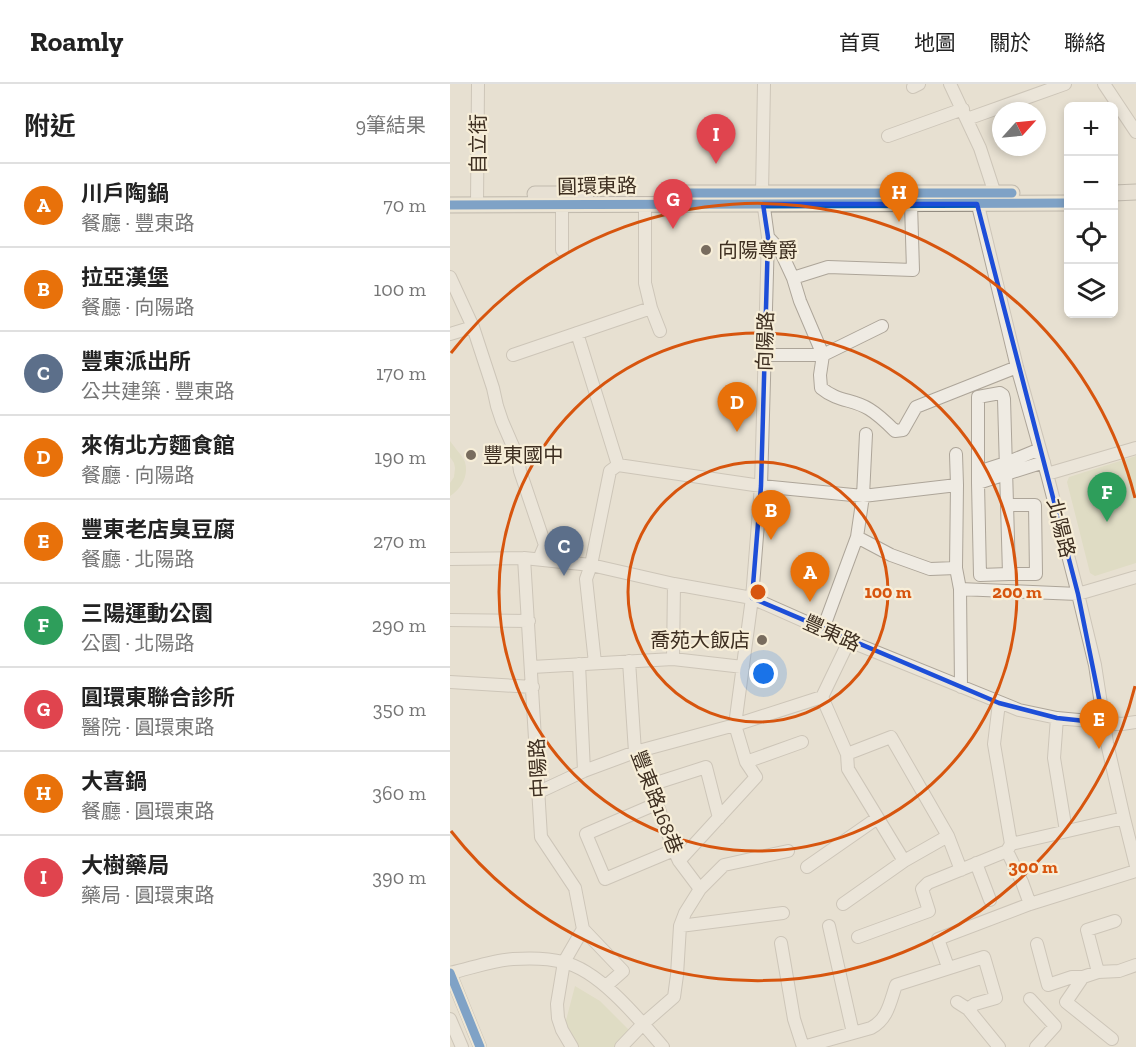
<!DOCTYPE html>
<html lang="zh-TW">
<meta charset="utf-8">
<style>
:root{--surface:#fff;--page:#f6f6f6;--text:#222;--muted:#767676;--line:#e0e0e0;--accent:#0f766e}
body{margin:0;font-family:"Zilla Slab","Noto Sans TC",serif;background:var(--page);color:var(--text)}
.controls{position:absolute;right:18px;top:18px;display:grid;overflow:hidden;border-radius:9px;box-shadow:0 3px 9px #0003}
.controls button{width:54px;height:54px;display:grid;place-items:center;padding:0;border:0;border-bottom:2px solid var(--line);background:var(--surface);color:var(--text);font:30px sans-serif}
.compass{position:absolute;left:542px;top:18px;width:54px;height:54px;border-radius:50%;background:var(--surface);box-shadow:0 3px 9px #0003;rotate:63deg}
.you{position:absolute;left:314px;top:590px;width:21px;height:21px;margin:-15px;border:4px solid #fff;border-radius:50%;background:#1a73e8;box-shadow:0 0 0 9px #1a73e833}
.badge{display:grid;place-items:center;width:39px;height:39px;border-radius:50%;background:var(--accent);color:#fff;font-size:20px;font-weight:700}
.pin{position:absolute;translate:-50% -50px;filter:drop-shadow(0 2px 3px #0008)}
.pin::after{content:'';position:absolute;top:32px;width:21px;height:18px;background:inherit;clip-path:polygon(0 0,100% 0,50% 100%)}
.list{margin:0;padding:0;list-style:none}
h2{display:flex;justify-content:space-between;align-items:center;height:78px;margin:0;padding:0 24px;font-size:26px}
h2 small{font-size:20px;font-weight:400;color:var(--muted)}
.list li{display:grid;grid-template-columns:39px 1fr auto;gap:18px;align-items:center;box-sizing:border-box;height:84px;padding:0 24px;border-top:2px solid var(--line)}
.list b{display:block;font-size:22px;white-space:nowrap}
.list p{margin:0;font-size:20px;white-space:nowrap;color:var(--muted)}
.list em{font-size:20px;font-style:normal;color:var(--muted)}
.icon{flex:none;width:33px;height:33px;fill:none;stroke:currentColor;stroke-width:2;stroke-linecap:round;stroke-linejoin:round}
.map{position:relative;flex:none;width:686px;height:963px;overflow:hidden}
header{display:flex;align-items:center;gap:36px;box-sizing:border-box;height:84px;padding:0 30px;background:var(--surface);border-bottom:2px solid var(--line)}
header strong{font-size:28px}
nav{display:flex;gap:33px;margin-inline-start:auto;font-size:21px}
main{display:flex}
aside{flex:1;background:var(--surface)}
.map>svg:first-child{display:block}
</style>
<header>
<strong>Roamly</strong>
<nav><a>首頁</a><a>地圖</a><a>關於</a><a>聯絡</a></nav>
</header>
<main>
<aside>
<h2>附近<small>9筆結果</small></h2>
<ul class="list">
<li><span class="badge" style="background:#e8710a">A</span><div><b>川戶陶鍋</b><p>餐廳 · 豐東路</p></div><em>70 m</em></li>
<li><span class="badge" style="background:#e8710a">B</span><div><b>拉亞漢堡</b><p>餐廳 · 向陽路</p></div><em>100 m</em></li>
<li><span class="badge" style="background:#5c6f8a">C</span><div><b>豐東派出所</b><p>公共建築 · 豐東路</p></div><em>170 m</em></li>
<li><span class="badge" style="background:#e8710a">D</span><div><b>來侑北方麵食館</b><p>餐廳 · 向陽路</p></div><em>190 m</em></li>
<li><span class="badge" style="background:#e8710a">E</span><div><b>豐東老店臭豆腐</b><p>餐廳 · 北陽路</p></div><em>270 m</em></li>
<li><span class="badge" style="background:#2e9e5b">F</span><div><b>三陽運動公園</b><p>公園 · 北陽路</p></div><em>290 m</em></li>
<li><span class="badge" style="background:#e0444e">G</span><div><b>圓環東聯合診所</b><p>醫院 · 圓環東路</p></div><em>350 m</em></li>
<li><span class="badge" style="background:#e8710a">H</span><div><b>大喜鍋</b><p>餐廳 · 圓環東路</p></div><em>360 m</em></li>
<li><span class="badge" style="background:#e0444e">I</span><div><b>大樹藥局</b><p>藥局 · 圓環東路</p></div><em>390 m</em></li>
</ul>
</aside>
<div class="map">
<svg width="686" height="963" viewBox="0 0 686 963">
<rect width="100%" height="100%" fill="#e7e0d1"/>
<path fill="#d6d7b3" d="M0 357C4 363 12 371 15 378 19 392 11 405 0 412V399L4 393 5 384 4 379 0 373Z
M686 372V479L645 492 640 489 617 398 619 393Z
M125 902 150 917 182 949 169 963H126L114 944Z"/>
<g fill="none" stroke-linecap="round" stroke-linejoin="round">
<g stroke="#ada599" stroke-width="14">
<path id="minor" d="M500 0 530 64 547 116
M654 0 686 48
M463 3 469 0
M517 35 615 0
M438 52 513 25
M526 113 567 283 597 390 628 510 645 581 657 659 674 734 686 782
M195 119V199L201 224 210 247
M27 120 28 0
M112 120V166
M318 153 330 166 343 194 350 217 373 271 370 291 371 304C388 318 403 315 419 325 429 331 437 339 445 347L453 346 466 323 567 283
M0 193 23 243 43 304 47 322 52 337 68 374 70 387 95 461 89 475
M343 194 378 183 463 186 461 120
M127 249 168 381
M0 250 23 243
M63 271 201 224
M315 271H373L432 242
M550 309 553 311 554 315 559 490 530 491 528 399V313Z
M506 370 507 401 506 484 510 505 511 603
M168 381 311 402 413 412 507 401
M528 388 556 379 590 365
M597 390 686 364
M528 399 594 378
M557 421H585L586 490H559
M407 453 441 471 480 485 506 484
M74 474 91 753 125 804 133 845 114 878 107 920 108 934 112 946 122 963
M0 475 74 474 141 481 224 500 302 514 399 557 569 626 607 634 672 640 686 638
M510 505 628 510 686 493
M0 536 79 537
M373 545 407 453 413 412 416 350
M399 557 372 613 397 670 398 685 454 777
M223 575 224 500
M179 577 185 668 200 701 224 766 229 777 250 805
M145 579 136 495 141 481 160 387 168 381
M129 580 134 687
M82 583 223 575 293 583
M0 598 83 603
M549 619 544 660 561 760
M607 634 604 674 616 747
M397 670 441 653 498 752 511 786
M296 678 352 658
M200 701 256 683 269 734
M89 708 134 687 185 668 285 641 372 613
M206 720 136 750 155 795 224 766
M557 767 572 798 580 820
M229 777 306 693 296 678 285 641 302 514 311 402 318 153 312 109 314 0
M526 779 540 816
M357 783 426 735
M393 820 454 777 498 752
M230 842 333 829
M379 842 403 949
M133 845 173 887 156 902
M408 853 479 827 472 805 478 799 557 767 561 760 674 734
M331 859 344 935 353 963
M587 860 598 901 622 893H633
M498 883 488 855 580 820 686 787
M648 888 637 846 665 837
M0 889C19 885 43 876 63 875 78 874 98 874 113 878 149 886 189 935 213 963
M0 889 30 963
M580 915 605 942 586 963
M507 918 518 925 549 963
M0 935 12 963
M662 955 616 918 633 893 648 888 669 887 686 881
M171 963 193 940 224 913 227 891 230 842 235 829 250 805 274 781 338 767
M353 963 421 944C438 935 440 918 446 901L534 873 546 914 525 920 518 925"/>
</g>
<g stroke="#928b80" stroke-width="17">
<path id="major" d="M217 109H562
M664 109 686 108
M85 110H136
M0 121 618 119"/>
</g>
<use href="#minor" stroke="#efebe3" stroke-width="12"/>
<use href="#major" stroke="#e6e1d4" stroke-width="15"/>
<g stroke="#f7eed8" stroke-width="13">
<path id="cycleway" d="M217 109H562
M0 121 618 119
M0 889 30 963"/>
</g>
<use href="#cycleway" stroke="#0057b8" stroke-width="9"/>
</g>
<path d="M0 0H686V963H0ZM313 120H527L628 510 654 639 607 634 549 619 302 514 311 402 318 153Z" fill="#e7e0d1" fill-opacity=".55" fill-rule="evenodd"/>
<path fill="none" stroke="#1d4ed8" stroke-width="4.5" stroke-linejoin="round" d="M313 120H527L628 510 654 639 607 634 549 619 302 514 311 402 318 153Z"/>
<g fill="none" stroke="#d7550e" stroke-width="3">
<circle cx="308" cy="508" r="130"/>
<circle cx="308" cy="508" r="259"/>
<path d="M685 602A389 389 0 0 1 1 747M1 269A389 389 0 0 1 685 414"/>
</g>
<g fill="#786c5e" stroke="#f7eed8" stroke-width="2">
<circle cx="256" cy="166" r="6"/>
<circle cx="21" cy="371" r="6"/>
<circle cx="312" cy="556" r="6"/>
</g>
<g text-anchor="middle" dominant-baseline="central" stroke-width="4.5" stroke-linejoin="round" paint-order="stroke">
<g font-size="20" fill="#3d2e20" stroke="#f7eed8">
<text transform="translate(28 60) rotate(-90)">自立街</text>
<text transform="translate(147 102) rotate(-1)">圓環東路</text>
<text transform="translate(315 257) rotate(-88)">向陽路</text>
<text transform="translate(611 444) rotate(76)">北陽路</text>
<text transform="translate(382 549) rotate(24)">豐東路</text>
<text transform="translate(88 684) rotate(-93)">中陽路</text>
<text transform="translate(207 718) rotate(69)">豐東路168巷</text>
</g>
<g font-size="20" fill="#3d2e20" stroke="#f7eed8" text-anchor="start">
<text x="268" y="166">向陽尊爵</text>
<text x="33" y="371">豐東國中</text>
<text x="300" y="556" text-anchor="end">喬苑大飯店</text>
</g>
</g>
<circle cx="308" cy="508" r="9" fill="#d7550e" stroke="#f7eed8" stroke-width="3"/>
<g font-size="18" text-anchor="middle" font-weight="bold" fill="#d7550e" stroke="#f7eed8" stroke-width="4.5" stroke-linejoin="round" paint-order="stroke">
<text x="438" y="514">100 m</text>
<text x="567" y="514">200 m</text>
<text x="583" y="789">300 m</text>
</g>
</svg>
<div class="controls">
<button>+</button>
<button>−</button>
<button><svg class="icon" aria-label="locate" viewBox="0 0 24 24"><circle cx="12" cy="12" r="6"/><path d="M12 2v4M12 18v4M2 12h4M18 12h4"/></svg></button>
<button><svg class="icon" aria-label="layers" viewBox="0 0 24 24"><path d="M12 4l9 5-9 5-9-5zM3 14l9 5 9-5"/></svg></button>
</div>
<svg class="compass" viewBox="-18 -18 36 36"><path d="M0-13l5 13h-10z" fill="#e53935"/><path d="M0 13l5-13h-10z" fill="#767676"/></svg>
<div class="you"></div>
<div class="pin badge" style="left:360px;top:518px;background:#e8710a">A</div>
<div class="pin badge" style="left:321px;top:456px;background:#e8710a">B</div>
<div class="pin badge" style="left:114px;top:492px;background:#5c6f8a">C</div>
<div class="pin badge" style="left:287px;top:348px;background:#e8710a">D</div>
<div class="pin badge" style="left:649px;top:665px;background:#e8710a">E</div>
<div class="pin badge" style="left:657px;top:438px;background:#2e9e5b">F</div>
<div class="pin badge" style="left:223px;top:145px;background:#e0444e">G</div>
<div class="pin badge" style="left:449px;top:138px;background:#e8710a">H</div>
<div class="pin badge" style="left:266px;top:80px;background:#e0444e">I</div>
</div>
</main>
